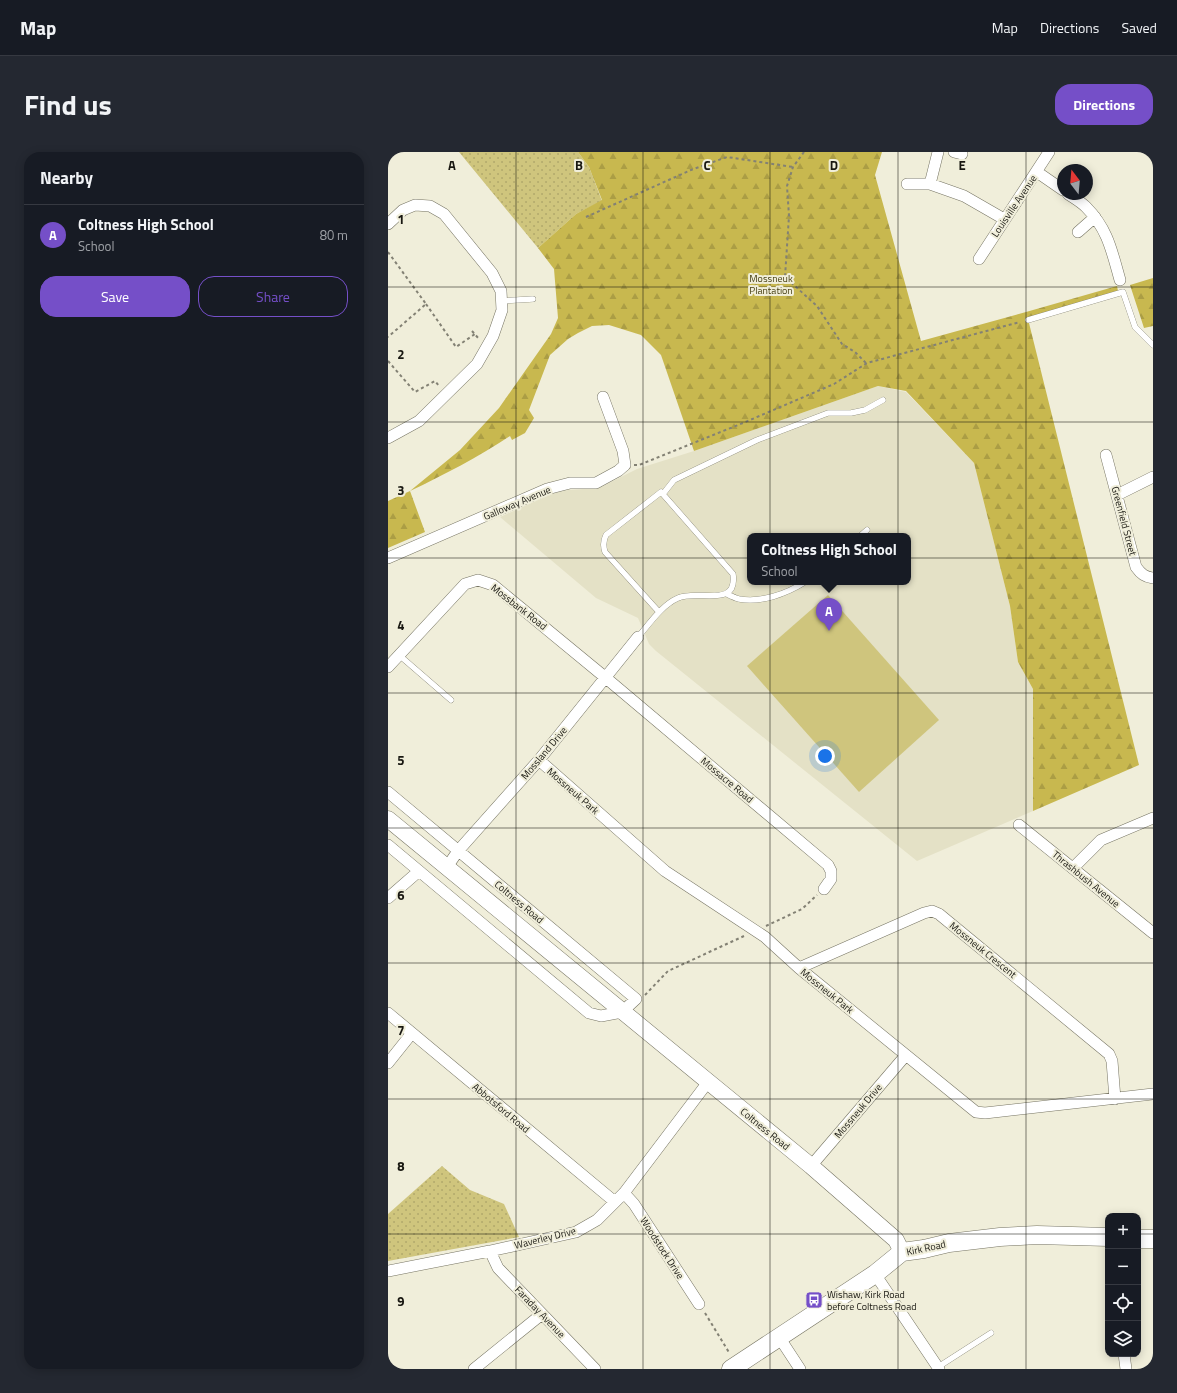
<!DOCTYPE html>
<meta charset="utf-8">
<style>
:root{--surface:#171b24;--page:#242831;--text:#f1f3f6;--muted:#9ea1a6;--line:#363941;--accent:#754fc8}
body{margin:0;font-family:"Titillium Web",sans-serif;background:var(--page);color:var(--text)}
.controls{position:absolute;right:12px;bottom:12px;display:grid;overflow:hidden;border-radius:8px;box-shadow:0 2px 10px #0003}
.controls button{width:36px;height:36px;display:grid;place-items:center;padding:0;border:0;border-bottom:1px solid var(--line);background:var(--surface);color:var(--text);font:20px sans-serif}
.compass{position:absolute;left:669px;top:12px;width:36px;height:36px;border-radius:50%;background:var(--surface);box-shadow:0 2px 10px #0003;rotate:344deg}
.you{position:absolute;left:437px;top:604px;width:14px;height:14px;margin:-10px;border:3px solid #fff;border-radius:50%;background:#1a73e8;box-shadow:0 0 0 6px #1a73e833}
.badge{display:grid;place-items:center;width:26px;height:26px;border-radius:50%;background:var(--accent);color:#fff;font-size:13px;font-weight:700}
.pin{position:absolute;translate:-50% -33px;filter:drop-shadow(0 1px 2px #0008)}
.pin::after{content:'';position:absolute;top:21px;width:14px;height:12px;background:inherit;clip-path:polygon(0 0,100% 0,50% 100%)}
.popup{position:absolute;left:359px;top:381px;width:164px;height:52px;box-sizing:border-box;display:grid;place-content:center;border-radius:8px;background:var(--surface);filter:drop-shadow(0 1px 3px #0005);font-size:13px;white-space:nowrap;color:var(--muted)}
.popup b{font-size:15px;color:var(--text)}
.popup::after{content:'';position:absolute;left:50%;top:100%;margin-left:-8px;border:8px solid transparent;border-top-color:var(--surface)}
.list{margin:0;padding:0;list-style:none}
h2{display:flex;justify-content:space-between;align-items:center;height:52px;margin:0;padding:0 16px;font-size:17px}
h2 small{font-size:13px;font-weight:400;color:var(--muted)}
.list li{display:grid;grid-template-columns:26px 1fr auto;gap:12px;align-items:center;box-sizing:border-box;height:60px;padding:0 16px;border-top:1px solid var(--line)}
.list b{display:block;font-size:15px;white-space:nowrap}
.list p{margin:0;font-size:13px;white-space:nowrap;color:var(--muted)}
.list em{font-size:13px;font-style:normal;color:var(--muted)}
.actions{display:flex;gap:8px;padding:12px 16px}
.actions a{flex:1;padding:9px 0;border:1px solid var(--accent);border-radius:16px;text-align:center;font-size:14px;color:var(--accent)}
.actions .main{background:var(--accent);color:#fff}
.icon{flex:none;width:22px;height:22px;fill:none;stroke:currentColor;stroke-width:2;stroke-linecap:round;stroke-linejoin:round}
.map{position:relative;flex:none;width:765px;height:1217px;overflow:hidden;border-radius:16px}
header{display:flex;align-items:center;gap:24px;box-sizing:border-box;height:56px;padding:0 20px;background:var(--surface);border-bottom:1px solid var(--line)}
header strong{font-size:19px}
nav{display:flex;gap:22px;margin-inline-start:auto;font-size:14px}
.intro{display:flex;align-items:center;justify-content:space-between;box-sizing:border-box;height:96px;padding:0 24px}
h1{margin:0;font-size:28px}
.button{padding:10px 18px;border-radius:16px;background:var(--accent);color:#fff;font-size:14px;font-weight:700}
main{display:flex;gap:24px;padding:0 24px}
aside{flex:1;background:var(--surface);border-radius:16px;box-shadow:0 2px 10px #0003}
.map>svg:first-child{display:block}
</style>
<header>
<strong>Map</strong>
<nav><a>Map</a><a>Directions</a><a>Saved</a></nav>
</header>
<div class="intro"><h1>Find us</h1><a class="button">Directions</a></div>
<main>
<aside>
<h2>Nearby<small></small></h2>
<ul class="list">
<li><span class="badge">A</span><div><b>Coltness High School</b><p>School</p></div><em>80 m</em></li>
</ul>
<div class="actions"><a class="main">Save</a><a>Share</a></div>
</aside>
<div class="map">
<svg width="765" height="1217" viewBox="0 0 765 1217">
<defs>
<pattern id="green-dots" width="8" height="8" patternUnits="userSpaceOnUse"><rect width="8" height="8" fill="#cfc57d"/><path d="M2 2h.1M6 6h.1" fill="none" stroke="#b1a86b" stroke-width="1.8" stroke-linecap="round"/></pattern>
<pattern id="forest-firs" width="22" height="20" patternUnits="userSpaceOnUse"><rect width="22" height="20" fill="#c8b84f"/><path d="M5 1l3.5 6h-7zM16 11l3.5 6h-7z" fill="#ab9d44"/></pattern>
</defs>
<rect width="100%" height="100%" fill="#f0eeda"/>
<path fill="#e4e1c6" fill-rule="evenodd" d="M490 234 518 240 586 311 622 454 630 510 645 537V659L529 709 268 499 261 492 250 466 208 446 112 365 163 342 180 338 211 336 249 317 306 299ZM362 384H520V430H362Z"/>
<path fill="url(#green-dots)" d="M71 0H190L201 15 214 49 188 62 150 96Z
M54 1014 82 1038 116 1052 131 1085 0 1109V1062Z"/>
<path fill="url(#forest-firs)" d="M190 0H494L487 23 533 189 638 160 729 134 730 139 640 167 751 613 645 659V537L630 510 622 454 586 311 518 239 490 234 306 299 273 203 253 183 221 173 204 174 190 181 180 187 162 203 141 258 146 266 137 281 124 288 122 284C90 305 56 323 22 339L37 380 0 396V349L22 339 72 298 111 256 163 182 170 166 166 117 150 96 188 62 214 48 201 15Z
M765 126V174L756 176 742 133Z"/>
<path fill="#cfc57d" d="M440 443 551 568 471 640 359 514Z"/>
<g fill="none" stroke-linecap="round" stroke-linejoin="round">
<g stroke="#767463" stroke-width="6">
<path id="lane" d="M114 149 145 147
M640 168 735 140 747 175 765 193
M275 342 286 328 369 288 440 261H463L477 258 495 248
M472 384 479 378
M339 442C343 444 347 446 351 447 373 451 398 442 417 430
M250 485C262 471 274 453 290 446 310 437 350 457 345 422L273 340 218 383C215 389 215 394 217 400L271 460
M11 503 63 548
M550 1215 603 1181"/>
</g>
<g stroke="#767463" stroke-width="12">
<path id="street" d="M566 0 574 2
M649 20 675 38
M519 32H542L576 44 616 67
M542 32 550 0
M680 42C686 46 693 50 698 55 720 77 724 100 732 128
M0 72 15 58 27 53 42 54 56 62 104 121 113 139 114 158 105 184 89 212 31 269 0 286
M690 80 707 65
M591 107 661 0
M718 303 748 415C753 422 757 425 765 426
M729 343 765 325
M0 406 159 337 182 331H208L230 319 237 313 235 299 215 245
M0 515 77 432 90 428 105 433 218 526 440 713 443 719V727L436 737
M151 608 277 719 377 785 411 816 588 960 597 961 765 942
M0 640 248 847 234 860 213 864 201 861 0 693
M631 673 765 781
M59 715 70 699 151 608 250 485
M685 716 713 688 765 666
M0 746 31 719
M411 816 536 761 544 759 551 762 721 902 724 909 727 947
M0 861 227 1050
M0 911 24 881
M423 1014 518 903
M236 1041 246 1052 311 1152
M102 1099 110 1116 207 1217
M0 1119 102 1099 188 1080 209 1068 236 1041 320 930
M487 1122 551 1217
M391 1185 412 1217
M736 1202 738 1217
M86 1217 154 1162"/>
</g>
<g stroke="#767463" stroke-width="17">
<path id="secondary" d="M0 667 423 1014 508 1088 514 1100"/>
</g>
<g stroke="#767463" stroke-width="19">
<path id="primary" d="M750 1087H765
M343 1217 487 1122 514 1100 536 1097 561 1091 612 1085 649 1083 720 1085"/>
</g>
<path stroke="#838174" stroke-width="2" stroke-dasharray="3 3" stroke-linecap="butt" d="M416 0 405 15 399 34 401 64 397 125 429 154 454 192 467 200 478 211
M198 65 303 18 339 5 405 15
M0 100 38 152 0 185
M38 152 68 195 87 182
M84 179 91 187
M0 209 27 240 47 229 51 234
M246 313H251L355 271 446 232 479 211 632 170
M378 774 414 757 429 743
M257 843 280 819 356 784
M317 1161 342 1202"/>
<use href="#lane" stroke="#fff" stroke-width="5.5"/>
<use href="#street" stroke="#fff" stroke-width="11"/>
<use href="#secondary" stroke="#fff" stroke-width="16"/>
<use href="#primary" stroke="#fff" stroke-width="18"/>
</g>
<path fill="none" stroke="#181711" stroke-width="1" stroke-opacity="0.55" d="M128 0V1217M255 0V1217M382 0V1217M510 0V1217M638 0V1217M0 135H765M0 270H765M0 406H765M0 541H765M0 676H765M0 811H765M0 947H765M0 1082H720M750 1082H765"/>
<defs>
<g id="bus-square" transform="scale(0.9)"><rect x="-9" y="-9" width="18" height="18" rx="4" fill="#754fc8" stroke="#f0eeda"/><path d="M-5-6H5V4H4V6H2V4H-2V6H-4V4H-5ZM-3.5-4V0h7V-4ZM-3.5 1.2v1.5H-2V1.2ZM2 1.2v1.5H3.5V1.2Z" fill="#fff"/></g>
</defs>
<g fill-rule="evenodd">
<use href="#bus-square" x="426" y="1148"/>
</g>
<g text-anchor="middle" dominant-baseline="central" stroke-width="4" stroke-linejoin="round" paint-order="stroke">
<g font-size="10" fill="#181711" stroke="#f0eeda">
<text transform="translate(626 54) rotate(-56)">Louisville Avenue</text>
<text transform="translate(129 351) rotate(-23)">Galloway Avenue</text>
<text transform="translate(736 369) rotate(75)">Greenfield Street</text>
<text transform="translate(131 455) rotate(38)">Mossbank Road</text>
<text transform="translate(156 601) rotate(-50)">Mossland Drive</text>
<text transform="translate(339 628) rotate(40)">Mossacre Road</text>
<text transform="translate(185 639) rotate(41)">Mossneuk Park</text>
<text transform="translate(698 727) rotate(39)">Thrashbush Avenue</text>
<text transform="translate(131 750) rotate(40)">Coltness Road</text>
<text transform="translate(595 798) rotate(39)">Mossneuk Crescent</text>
<text transform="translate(439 839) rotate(39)">Mossneuk Park</text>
<text transform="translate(113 956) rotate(40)">Abbotsford Road</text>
<text transform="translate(470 959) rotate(-50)">Mossneuk Drive</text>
<text transform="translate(377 977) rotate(39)">Coltness Road</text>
<text transform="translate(157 1086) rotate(-14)">Waverley Drive</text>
<text transform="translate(274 1096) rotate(57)">Woodstock Drive</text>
<text transform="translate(538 1096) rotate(-12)">Kirk Road</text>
<text transform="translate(152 1160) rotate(46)">Faraday Avenue</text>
</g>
<g font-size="10" fill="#453e12" stroke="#f0eeda">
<text x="383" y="126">Mossneuk<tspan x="383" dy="12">Plantation</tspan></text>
</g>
<g font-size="10" fill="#181711" stroke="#f0eeda" text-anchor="start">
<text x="439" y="1142">Wishaw, Kirk Road<tspan x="439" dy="12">before Coltness Road</tspan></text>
</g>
</g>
<g font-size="13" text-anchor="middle" font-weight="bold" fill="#181711" stroke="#f0eeda" stroke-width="4" stroke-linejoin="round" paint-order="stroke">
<text x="64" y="18">A</text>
<text x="191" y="18">B</text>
<text x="319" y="18">C</text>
<text x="446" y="18">D</text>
<text x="574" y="18">E</text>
<text x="13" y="72">1</text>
<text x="13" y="207">2</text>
<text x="13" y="343">3</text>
<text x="13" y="478">4</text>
<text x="13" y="613">5</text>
<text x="13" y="748">6</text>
<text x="13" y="883">7</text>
<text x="13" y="1019">8</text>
<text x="13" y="1154">9</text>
</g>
</svg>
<div class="controls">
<button>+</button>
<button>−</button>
<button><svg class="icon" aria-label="locate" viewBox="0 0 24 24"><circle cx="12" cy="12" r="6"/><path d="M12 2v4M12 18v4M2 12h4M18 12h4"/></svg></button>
<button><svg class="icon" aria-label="layers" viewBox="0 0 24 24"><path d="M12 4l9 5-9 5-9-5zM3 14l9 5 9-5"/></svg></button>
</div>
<svg class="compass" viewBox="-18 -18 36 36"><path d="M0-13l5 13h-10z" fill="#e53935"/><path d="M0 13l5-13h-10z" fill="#9ea1a6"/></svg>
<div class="you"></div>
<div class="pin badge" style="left:441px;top:479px">A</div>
<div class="popup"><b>Coltness High School</b>School</div>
</div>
</main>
